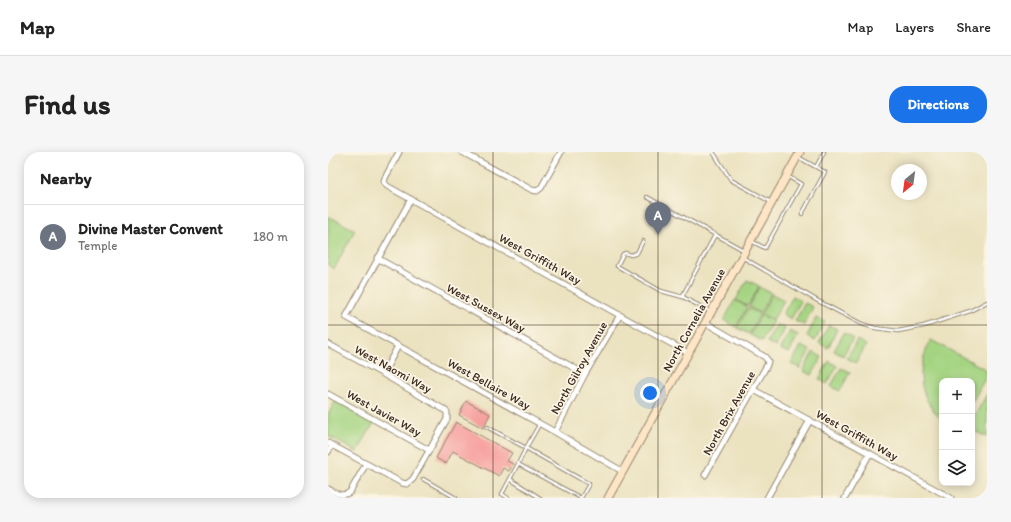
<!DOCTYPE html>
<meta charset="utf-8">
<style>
:root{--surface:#fff;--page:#f6f6f6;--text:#222;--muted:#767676;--line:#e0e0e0;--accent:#1a73e8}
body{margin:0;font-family:Itim,sans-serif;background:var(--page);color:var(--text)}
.controls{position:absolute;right:12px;bottom:12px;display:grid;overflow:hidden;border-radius:8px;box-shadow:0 2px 10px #0003}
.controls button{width:36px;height:36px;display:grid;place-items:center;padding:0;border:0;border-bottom:1px solid var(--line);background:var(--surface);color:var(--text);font:20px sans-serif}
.compass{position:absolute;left:563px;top:12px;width:36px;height:36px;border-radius:50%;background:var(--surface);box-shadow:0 2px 10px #0003;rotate:209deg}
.you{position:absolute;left:322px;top:241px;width:14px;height:14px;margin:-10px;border:3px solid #fff;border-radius:50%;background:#1a73e8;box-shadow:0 0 0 6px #1a73e833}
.badge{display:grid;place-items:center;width:26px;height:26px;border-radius:50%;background:var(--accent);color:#fff;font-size:13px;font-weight:700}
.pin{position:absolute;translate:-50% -33px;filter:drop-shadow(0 1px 2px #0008)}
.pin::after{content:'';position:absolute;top:21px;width:14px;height:12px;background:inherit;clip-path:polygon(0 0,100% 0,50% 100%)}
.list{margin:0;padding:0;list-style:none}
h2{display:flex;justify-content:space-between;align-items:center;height:52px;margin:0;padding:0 16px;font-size:17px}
h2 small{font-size:13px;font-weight:400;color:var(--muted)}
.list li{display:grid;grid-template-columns:26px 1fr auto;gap:12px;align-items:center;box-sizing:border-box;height:64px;padding:0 16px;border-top:1px solid var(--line)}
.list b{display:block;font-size:15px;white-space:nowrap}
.list p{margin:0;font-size:13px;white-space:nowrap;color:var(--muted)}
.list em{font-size:13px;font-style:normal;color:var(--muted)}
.icon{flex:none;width:22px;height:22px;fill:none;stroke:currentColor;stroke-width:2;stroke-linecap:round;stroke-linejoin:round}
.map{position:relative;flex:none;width:659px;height:346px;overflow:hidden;border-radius:16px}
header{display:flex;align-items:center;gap:24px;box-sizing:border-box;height:56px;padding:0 20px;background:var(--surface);border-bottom:1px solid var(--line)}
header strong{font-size:19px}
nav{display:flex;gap:22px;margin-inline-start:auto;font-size:14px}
.intro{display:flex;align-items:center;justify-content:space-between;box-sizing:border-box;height:96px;padding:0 24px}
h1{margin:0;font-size:28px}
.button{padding:10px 18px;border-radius:16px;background:var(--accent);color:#fff;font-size:14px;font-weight:700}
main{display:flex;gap:24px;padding:0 24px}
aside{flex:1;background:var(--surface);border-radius:16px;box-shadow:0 2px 10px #0003}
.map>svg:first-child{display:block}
</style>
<header>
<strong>Map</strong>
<nav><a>Map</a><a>Layers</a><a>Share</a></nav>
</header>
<div class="intro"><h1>Find us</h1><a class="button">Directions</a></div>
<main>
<aside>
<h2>Nearby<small></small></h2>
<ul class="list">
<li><span class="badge" style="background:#6b7280">A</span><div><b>Divine Master Convent</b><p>Temple</p></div><em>180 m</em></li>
</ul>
</aside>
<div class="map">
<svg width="659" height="346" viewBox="0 0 659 346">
<rect width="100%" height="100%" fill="#fcf5e5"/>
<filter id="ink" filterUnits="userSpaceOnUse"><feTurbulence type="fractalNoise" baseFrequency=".025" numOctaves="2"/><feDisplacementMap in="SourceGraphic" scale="8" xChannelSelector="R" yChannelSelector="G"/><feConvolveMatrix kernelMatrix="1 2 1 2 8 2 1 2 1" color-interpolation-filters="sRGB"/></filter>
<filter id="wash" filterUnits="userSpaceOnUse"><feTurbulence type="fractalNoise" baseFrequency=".012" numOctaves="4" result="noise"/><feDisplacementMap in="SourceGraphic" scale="16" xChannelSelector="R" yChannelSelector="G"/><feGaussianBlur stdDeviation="0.9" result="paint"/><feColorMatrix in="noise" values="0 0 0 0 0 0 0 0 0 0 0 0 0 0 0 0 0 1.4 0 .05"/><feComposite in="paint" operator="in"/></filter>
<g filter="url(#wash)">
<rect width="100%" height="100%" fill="#ebe2c0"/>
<path fill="#a4d482" stroke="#707f50" d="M0 64 27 78 6 117 0 113Z
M419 128 431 134 420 154 408 148Z
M431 135 443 141 432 161 421 155Z
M444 142 456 148 445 168 433 162Z
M465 144 473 149 463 167 455 162Z
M407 148 419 155 408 175 396 168Z
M477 151 485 155 476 173 467 169Z
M420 156 432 162 421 182 409 176Z
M433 163 445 169 434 189 422 183Z
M488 166 497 170 487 189 479 184Z
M449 172 457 176 448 195 439 190Z
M501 173 509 177 500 196 491 191Z
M462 179 470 183 461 201 452 197Z
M516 181 525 186 515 204 506 199Z
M529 188 538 193 528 211 519 206Z
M603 188 657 217 659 223 644 250V229H614V268C590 244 587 218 603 188Z
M473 194 482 198 472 216 463 212Z
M485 200 494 205 484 223 475 219Z
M501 209 509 214 499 232 491 227Z
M513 216 522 220 512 239 503 234Z
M659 242V285L644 278V269Z
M8 248 47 269 29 300 0 284V263Z"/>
<g id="blocks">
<path fill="#f69e9d" d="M138 249 162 262 155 276 131 263Z
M128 270 184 301 179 309 185 312 181 319 175 316 171 324 125 299 118 312 108 306Z"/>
</g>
</g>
<g filter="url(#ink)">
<use href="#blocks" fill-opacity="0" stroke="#93866f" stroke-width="1"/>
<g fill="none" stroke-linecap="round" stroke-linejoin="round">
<g stroke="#93866f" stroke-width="4.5">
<path id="lane" d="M385 0 403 28 443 50
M470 5 488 15 496 0
M319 45 417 99
M474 62 497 20 488 15
M315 89 309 101 303 103 297 101 295 102 289 114 333 139 355 145 381 159
M423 89 437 96 473 32 459 24
M414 105 490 149 534 172 547 176 570 179 596 174 642 159 659 150
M355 145V143L387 83
M159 275 198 296 212 271
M95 327 128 346
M182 327 212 346
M180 346 174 342 190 312
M253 346 261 332 198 296 190 312 253 346"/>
</g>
<g stroke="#93866f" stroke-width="7">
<path id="street" d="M71 0 57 26 56 30 59 34 360 201
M134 0 204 38 209 39 213 36 233 0
M83 47 18 165 227 280 294 319
M49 106 257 222
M0 192 55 222 115 257 119 260V267L85 327 79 332 74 331 0 291
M55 222 70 194
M426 238 623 346
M0 242 101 298
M227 280 257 222 292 163
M0 300 4 293
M377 323 439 213 440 209 437 205 378 171
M0 337C8 341 14 346 22 340L38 312
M439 346 482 268
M517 346 542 301"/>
</g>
<g stroke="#93866f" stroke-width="9">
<path id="secondary" d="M280 346 472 0"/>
</g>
<use href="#lane" stroke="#fff" stroke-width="2.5"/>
<use href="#street" stroke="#fff" stroke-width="5"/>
<use href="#secondary" stroke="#fde5c5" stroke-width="7"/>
</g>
</g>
<path fill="none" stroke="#3b2a1e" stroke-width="1" stroke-opacity="0.55" d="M165 0V346M330 0V346M494 0V346M0 173H659"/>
<g text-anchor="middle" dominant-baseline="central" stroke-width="3.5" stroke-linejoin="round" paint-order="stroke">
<g font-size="12" fill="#3b2a1e" stroke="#fcf5e5">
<text transform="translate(212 107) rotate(29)">West Griffith Way</text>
<text transform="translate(158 156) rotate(29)">West Sussex Way</text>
<text transform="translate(366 168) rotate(-61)">North Cornelia Avenue</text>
<text transform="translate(251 216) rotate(-61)">North Gilroy Avenue</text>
<text transform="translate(65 217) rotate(29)">West Naomi Way</text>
<text transform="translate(161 232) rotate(29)">West Bellaire Way</text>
<text transform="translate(56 261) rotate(29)">West Javier Way</text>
<text transform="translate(401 261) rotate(-61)">North Brix Avenue</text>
<text transform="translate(529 283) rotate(29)">West Griffith Way</text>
</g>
</g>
</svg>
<div class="controls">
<button>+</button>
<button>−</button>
<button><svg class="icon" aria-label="layers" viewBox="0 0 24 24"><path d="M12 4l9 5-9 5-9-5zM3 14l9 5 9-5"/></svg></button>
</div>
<svg class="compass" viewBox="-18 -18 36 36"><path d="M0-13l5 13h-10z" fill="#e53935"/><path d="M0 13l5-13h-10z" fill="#767676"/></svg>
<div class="you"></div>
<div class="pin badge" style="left:330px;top:83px;background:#6b7280">A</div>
</div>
</main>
